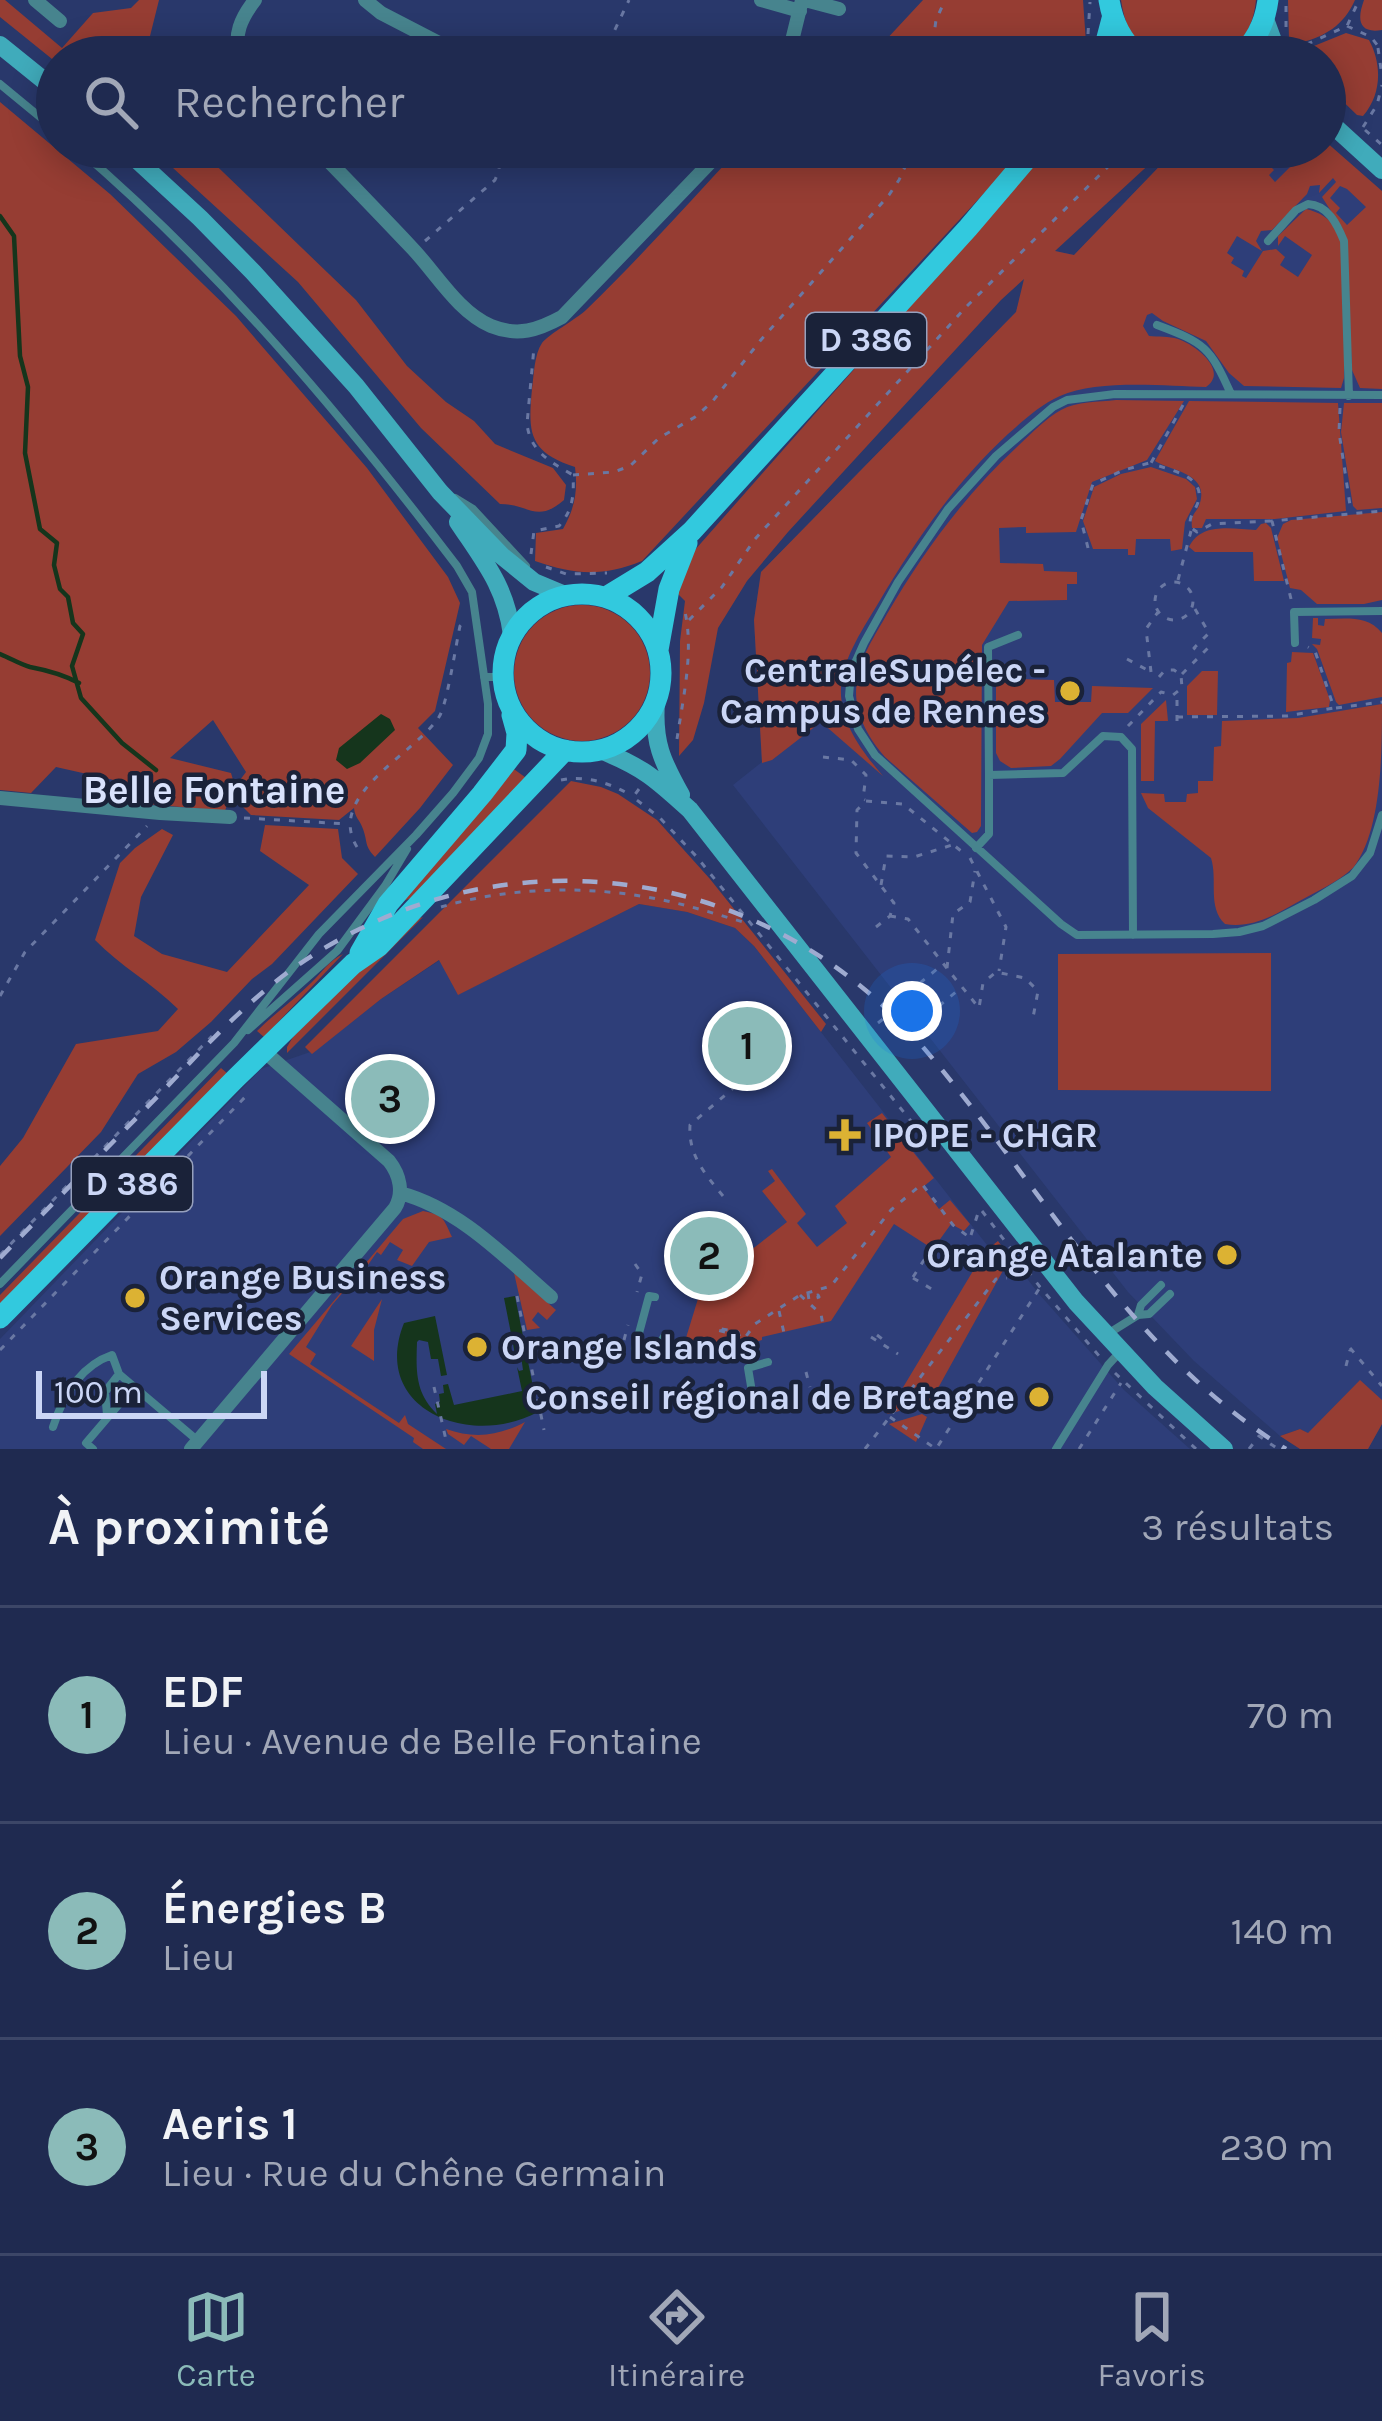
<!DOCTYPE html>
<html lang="fr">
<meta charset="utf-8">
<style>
:root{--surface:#1f2a50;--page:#273257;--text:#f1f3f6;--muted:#a1a7b7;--line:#3c4667;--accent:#8bbbb9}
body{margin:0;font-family:Karla,sans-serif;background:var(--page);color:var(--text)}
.scale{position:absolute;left:36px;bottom:30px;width:231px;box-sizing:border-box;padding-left:12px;border:6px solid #cbd6f6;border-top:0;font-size:33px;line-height:42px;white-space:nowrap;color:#cbd6f6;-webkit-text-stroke:9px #1a2239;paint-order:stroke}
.you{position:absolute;left:912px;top:1011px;width:42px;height:42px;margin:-30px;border:9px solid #fff;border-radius:50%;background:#1a73e8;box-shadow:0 0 0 18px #1a73e833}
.badge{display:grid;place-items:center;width:78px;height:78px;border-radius:50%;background:var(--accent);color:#111;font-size:39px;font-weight:700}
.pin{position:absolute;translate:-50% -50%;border:6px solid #fff;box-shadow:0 3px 12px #0006}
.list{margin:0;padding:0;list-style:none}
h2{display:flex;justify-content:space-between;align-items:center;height:156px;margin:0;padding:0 48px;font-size:51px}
h2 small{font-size:39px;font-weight:400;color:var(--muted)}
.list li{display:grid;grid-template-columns:78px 1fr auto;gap:36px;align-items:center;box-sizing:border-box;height:216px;padding:0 48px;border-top:3px solid var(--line)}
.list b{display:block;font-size:45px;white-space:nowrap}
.list p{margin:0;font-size:39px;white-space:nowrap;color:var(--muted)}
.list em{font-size:39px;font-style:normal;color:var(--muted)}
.icon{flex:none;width:66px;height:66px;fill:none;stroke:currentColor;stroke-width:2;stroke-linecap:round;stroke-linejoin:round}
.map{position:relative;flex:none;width:1382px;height:1449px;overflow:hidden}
.search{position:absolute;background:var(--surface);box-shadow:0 6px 30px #0003;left:36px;right:36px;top:36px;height:132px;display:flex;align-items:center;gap:30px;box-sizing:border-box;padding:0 42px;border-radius:66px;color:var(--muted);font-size:45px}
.sheet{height:804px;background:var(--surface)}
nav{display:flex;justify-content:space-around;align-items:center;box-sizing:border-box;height:168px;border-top:3px solid var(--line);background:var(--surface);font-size:33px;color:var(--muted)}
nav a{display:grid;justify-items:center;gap:6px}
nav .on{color:var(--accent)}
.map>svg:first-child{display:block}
</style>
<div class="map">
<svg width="1382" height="1449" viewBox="0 0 1382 1449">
<rect width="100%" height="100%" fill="#29386b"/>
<path fill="#2e3e79" d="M1325 141 1382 204V1424L1368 1449H1335L1300 1429 1280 1436 1194 1361 1128 1292 733 785 762 762 754 620 761 572 1016 312 1036 247 1074 255 1178 147H1325Z
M639 904 687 912 735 928 754 946 976 1231 987 1245 986 1250 998 1241 1039 1294 1124 1390 1190 1449H0V1339L261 1069 316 1050 381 999 440 960 459 994Z"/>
<path fill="#963d33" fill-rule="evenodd" d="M0 0H5L62 48 93 13 131 8 139 0H159L147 48 149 57H57V63L0 17Z
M923 0H1083L1087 57H870Z
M1121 0H1256C1252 39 1232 57 1194 57 1150 57 1128 48 1121 0Z
M1288 0H1355C1344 25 1325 37 1299 43L1289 40Z
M1364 0H1382V30C1358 34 1357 19 1364 0Z
M1346 33 1369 40C1382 64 1382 94 1363 116L1357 115 1325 84V57L1300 56 1304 50Z
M0 102 110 194 236 316 367 468 448 577 460 603 435 711 418 728 453 765 420 808 375 857C364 845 368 843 363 829 360 820 355 818 354 808L339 820 251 815 236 800 240 780 246 772 213 720 170 758 231 773 234 783 225 811 136 803V785L56 767 31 793 0 790Z
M1325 141 1382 191V389L1360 388 1352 370 1346 240 1343 230 1322 197 1336 182 1333 178 1319 193 1320 185 1310 186 1307 194 1272 230 1261 231 1256 241 1262 251 1237 236 1227 253 1234 258 1231 263 1244 271 1242 276 1246 278 1263 251 1276 249 1285 257 1280 265 1298 277 1312 255 1285 236 1278 246V236L1306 209C1319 212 1330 218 1337 231 1348 252 1344 349 1344 378L1341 388 1244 386 1229 373 1206 341 1163 321 1152 313 1147 315 1143 326 1149 336C1158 337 1169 336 1178 339 1196 345 1229 371 1206 387 1165 386 1097 379 1060 396 1040 405 1024 420 1008 434 955 483 915 541 879 602 864 627 844 656 841 686 839 722 861 750 883 776L821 722 772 760 762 763 754 620 761 572 1016 312 1024 279 1001 300 788 532 747 581 718 628 704 703 693 740 679 756 680 641 685 601 677 593 694 551 1050 147H1168L1055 251 1074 255 1178 147H1247L1256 158 1260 156 1274 170 1269 175 1275 182 1290 167 1276 147H1325ZM1340 186 1347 189 1366 207 1347 225 1336 213 1340 208 1330 198Z
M150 147H197L356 300 407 366 446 402 474 421 495 444 553 468 566 485 564 500C536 524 530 504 500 504L421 428 298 282Z
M741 147H1027L642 561C602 577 575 575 535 561L536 533 563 529C575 508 578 490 575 467 528 452 528 432 532 389 534 375 534 355 542 343 549 334 575 320 586 310 640 258 690 201 741 147Z
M1116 400 1184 401 1147 460 1092 482 1076 532 1026 533V527L999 528 1000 563 1043 564 1044 571 1077 572V584H1067V600L1009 601 982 645 981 826 977 832 972 833 885 757C867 737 852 709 857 681 860 657 876 634 887 614 924 551 965 495 1018 446 1032 433 1045 419 1061 410 1077 401 1098 402 1116 400Z
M1189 401 1338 403 1346 511 1275 519H1206L1202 528H1192C1190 510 1199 514 1201 498 1205 473 1169 470 1155 461Z
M1344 403H1382V508L1357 510 1353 506 1341 432Z
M1151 467 1186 479 1195 487 1197 499 1185 522 1182 549 1171 551 1170 539H1136L1135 555H1128V549H1093L1083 521 1094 487 1121 474Z
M1382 512V600L1364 604H1317L1301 590 1290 588 1277 538 1283 524 1291 520Z
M1266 523 1271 528 1284 581H1254L1253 552H1195L1189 547C1201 522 1232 529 1256 530L1261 524Z
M514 673a68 68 0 1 1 136 0a68 68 0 1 1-136 0Z
M1313 618H1318V625L1324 626 1325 619C1347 619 1367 615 1382 633V697L1339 705 1336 702 1317 649 1312 644 1320 645 1321 639 1312 638Z
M1292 652 1313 653 1330 700 1329 707 1286 712 1287 663 1291 662Z
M996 664H1015V679L1054 680 1055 702H1091L1092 686 1153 688 1128 713H1102L1060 759 1051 766 1011 768 1000 761 996 753Z
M1202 671H1218L1217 715H1187V686Z
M1166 700 1168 721H1155L1154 781H1141V724Z
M1382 704C1382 753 1382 831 1353 868 1337 883 1315 892 1296 903 1275 915 1250 929 1225 924 1207 907 1218 880 1211 858L1148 808 1141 793 1164 794 1165 802H1186L1187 794 1198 793V781H1213L1214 747 1221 746 1222 721 1298 718Z
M511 767 529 780 423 894 392 905Z
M571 781 601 787 618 794 657 820 710 879 826 1024 821 1032 754 946 735 928 687 912 639 904 458 995 439 960 381 999 312 1054 305 1047Z
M265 825 338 829 342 858 358 874 272 964 252 979 211 1022 176 1052 138 1074 101 1132 0 1236V1166L23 1138 76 1044 158 1031 178 1009C152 983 120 966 95 940L120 863 135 848 162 829 173 835 141 897 134 936 162 954 227 972 309 885 260 851Z
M423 917 287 1053V1047L293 1037 405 924Z
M1271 953V1091L1058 1090V954Z
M343 954 264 1037 257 1031C275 1013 295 999 312 982 323 971 329 961 343 954Z
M221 1068 228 1074 0 1306V1295Z
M882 1113 934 1178 923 1187 939 1209 950 1200 970 1224 964 1231 951 1224 933 1249 894 1224 831 1321 762 1337V1340L738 1347 734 1338 699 1346 685 1341 701 1289 787 1222 762 1191 775 1181 768 1171 772 1169 806 1214 797 1223 817 1247 847 1223 835 1206 891 1157 867 1123Z
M423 1211C443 1215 443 1217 452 1237L429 1242 412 1266 397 1260 403 1250 390 1242 381 1255 377 1252 349 1292 345 1290 332 1305 306 1347 316 1354 310 1364 399 1423 405 1415 408 1424 446 1449H423L413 1442 414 1438 289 1354 403 1219Z
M998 1241 1010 1258 932 1399 924 1405 887 1414 985 1251Z
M514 1273 556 1310 547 1320 538 1312 532 1320 540 1328 527 1330Z
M382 1299 374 1330V1361L351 1346Z
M1360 1380 1382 1400V1424L1368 1449H1300L1280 1436 1300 1429 1308 1433Z
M922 1414 927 1417 916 1442 889 1424Z
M525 1422 509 1449H491L471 1436 464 1445 448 1434 446 1429C474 1439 499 1436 525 1422Z"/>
<path fill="#15351c" d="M381 714 390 719 395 730 360 763 347 769 336 760 339 748Z
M515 1296 538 1412C468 1449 370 1408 404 1323L435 1316 447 1375 441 1376 438 1359H431L428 1342 419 1340 417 1342C416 1371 415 1393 437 1414L435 1404 440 1402 439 1394 444 1393 443 1385 448 1384 454 1405 522 1391 517 1367 519 1371 523 1370 521 1356 517 1353 515 1354 504 1298Z"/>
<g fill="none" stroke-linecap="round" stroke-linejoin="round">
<path stroke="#15351c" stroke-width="4.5" d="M0 216 14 236 20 356 28 387 25 453 40 529 57 543 54 565 60 589 68 597 73 623 83 634 72 666 81 698 122 743 156 770
M0 654C10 658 20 664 30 667 46 670 64 675 79 683"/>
<path stroke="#6a78a3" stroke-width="3" stroke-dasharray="6 9" stroke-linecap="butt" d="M1347 26 1371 37 1378 46 1382 40
M1286 27V6
M1088 34 1090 2
M1292 47 1305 45 1347 26 1359 0
M1378 48 1382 76
M602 57 629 0
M931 57 936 20 945 0
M1325 95 1336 104
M1363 127 1377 105 1382 85
M1365 130 1382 145
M425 241 495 180 499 170 500 147
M1183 405 1151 463C1167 470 1202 474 1199 498 1197 511 1189 512 1190 527L1197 532 1212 524 1272 521
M1340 408 1339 432 1351 512
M573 475 614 472 630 466 659 438 695 417 712 402 760 341 889 195 899 180 914 147
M1088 548 1081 520 1093 484 1124 470 1149 463
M531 554 534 531 559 526C573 510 574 495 573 475 550 462 530 451 527 424L534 347
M546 567 566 574 607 573
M1178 580 1191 531
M1155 601a19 19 0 1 1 38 0a19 19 0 1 1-38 0Z
M1291 599 1272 521 1382 511
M1195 609 1209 633 1194 648 1201 655
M689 620 722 587 755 539 967 306 1128 147
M1127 659 1151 672
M1151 672 1146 629 1158 612
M1182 674 1211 645
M1336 708 1382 702
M1177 717 1287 716 1334 708 1315 651 1308 647
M1177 721V696
M1128 726 1161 692 1173 695 1182 688 1181 675 1174 670H1165L1159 677
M677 739C683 698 694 652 685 612
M823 757 851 760 866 775 863 799 865 800
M561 780C585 775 611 783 632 796
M639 789 633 797 660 818 696 856 928 1142
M244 818 348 824
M357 847C325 795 415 754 439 717 447 705 456 644 460 626L465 621
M970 858 1006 927 999 971
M881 885 886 856 914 857 952 845
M441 907C512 886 595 885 667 901 695 907 722 916 750 924
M890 916 908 919 961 986
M876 927 890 916 894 903 856 853 857 810 866 801 903 804 966 855
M947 968 953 914 970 902 975 871
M920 983 942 965
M0 996 25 952 147 826
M939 1006 962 987 979 1008 983 983 996 972 1025 978 1038 991 1032 1023
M878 1023 924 987
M723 1196C705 1174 688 1155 690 1125L744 1079C758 1083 765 1076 778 1077L783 1072 785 1024
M982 1211 1040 1287 1100 1357
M971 1235 979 1210
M0 1255 212 1036
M635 1264 642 1274 637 1292
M913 1277 930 1251 950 1266
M913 1278 935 1291
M808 1293 809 1300 819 1297 818 1295 812 1296
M800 1295 821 1314 823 1325
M517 1296 544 1430
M779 1311 784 1333
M725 1332 717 1330V1328L738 1332 741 1341
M877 1335 886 1342
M871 1337 898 1354
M624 1340 628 1325
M1350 1348 1382 1386
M742 1349 741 1343 755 1324 800 1295 831 1286 891 1210 922 1184 953 1225 969 1237
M0 1350 249 1093
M737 1357 736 1352 748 1347
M1346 1366 1350 1350
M806 1372 810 1387
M1115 1373 1196 1449
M434 1387 446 1440
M890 1417 936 1449 1039 1289
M865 1449 996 1279 1007 1278
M1079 1449 1121 1383
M1249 1449 1259 1436 1278 1449"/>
<path stroke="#47848e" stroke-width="8" d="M0 84 57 131
M1268 241 1296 210 1308 204C1328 205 1337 224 1344 241L1349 396
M1157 325C1205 343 1210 347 1231 394
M1382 395 1115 394 1067 400 1053 407 996 456 948 509 898 582 864 643 851 672 849 696 858 729 875 755 1061 924 1077 935 1213 934 1239 932 1263 926 1314 900 1352 876 1370 853 1382 815
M455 498 473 509 526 566
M1295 643 1294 612 1382 611
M484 677H503
M989 775 988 647 1018 635
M976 848 989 834V775L1063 773 1103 736 1121 737 1132 749 1133 935
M248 1030 337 951 385 886 407 849
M0 1284 234 1043 319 934 416 835 453 793 479 758 488 734V704L472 592 457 566C342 415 221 271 76 147
M1138 1315 1149 1314 1170 1294
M1106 1335 1138 1315 1141 1305 1161 1285
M635 1348 649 1296 655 1297
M651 1359 665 1335
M753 1398 748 1368 768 1362
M107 1415 105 1392 119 1374
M53 1427C63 1396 80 1366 112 1355L119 1374 197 1440
M93 1449 86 1443 121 1402
M1056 1449 1108 1365 1119 1353"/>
<path stroke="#47848e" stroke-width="14" d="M35 0 60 21
M365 0 381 13 466 57
M761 0 800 11
M805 0 839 9
M240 57C233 35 241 18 255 0
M788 57 802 0
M315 147C348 181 380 214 412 248 436 273 458 312 491 326 518 337 538 330 562 317L725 147
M0 798 160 813 230 817
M400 1193C460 1209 505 1257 551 1297
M191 1449 395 1208C404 1193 400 1175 389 1161L265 1052"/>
<path stroke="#40abbb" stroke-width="18" d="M1265 19 1279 57
M0 45 57 91
M1325 118 1382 170
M123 147 200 218 253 272 356 386 440 492 502 556 534 582 565 595
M458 522C484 561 506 587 512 635
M656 702C653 742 662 761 681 795
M600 750C643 767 656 779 690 810L1076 1302 1155 1387 1224 1449"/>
<path stroke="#32c9de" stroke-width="21" d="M1109 0C1113 24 1122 40 1139 57
M1102 57 1112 19
M1238 57C1256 42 1265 23 1268 0
M503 673a79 79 0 1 1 158 0a79 79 0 1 1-158 0Z
M606 597 647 572 692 531 968 228 1037 147
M658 650 669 589 687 543
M360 953 388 904 482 794 516 750 517 733 512 715
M0 1318 235 1079 353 964 379 946 565 750"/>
<path stroke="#9fabd0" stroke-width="4.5" stroke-dasharray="15 15" stroke-linecap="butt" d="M0 1258C53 1203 106 1149 159 1095 203 1049 246 1001 298 965 499 827 764 862 922 1046 1040 1183 1128 1352 1286 1449"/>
</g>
<g fill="#dcb233" stroke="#1a2239" stroke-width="4.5">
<circle cx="1070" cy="691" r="12"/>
<path d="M839 1117h12v12h12v12h-12v12h-12v-12h-12v-12h12z"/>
<circle cx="1227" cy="1255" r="12"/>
<circle cx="135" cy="1298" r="12"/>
<circle cx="477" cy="1347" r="12"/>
<circle cx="1039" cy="1397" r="12"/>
</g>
<g text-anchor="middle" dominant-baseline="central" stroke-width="9" stroke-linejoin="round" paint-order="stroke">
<g fill="#1a2239" stroke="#96a0bd" stroke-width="3">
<rect x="806" y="313" width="120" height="54" rx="9"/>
<rect x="72" y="1157" width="120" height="54" rx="9"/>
</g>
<g font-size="33" font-weight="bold" fill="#cbd6f6">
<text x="866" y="340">D 386</text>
<text x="132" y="1184">D 386</text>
</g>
<g font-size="36" font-weight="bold" fill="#cbd6f6" stroke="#1a2239" text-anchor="end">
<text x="1046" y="670">CentraleSupélec -<tspan x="1046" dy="41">Campus de Rennes</tspan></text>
<text x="872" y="1135" text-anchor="start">IPOPE - CHGR</text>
<text x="1203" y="1255">Orange Atalante</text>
<text x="159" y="1277" text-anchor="start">Orange Business<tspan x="159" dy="41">Services</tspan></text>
<text x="501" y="1347" text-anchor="start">Orange Islands</text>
<text x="1015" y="1397">Conseil régional de Bretagne</text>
</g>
<g font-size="39" font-weight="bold" fill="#d9e2fc" stroke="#1a2239">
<text x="214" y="790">Belle Fontaine</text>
</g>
</g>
</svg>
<div class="scale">100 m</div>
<div class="you"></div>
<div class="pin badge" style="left:747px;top:1046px">1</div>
<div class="pin badge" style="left:709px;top:1256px">2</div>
<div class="pin badge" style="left:390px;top:1099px">3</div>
<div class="search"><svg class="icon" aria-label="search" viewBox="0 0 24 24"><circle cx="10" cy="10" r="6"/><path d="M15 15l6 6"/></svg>Rechercher</div>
</div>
<section class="sheet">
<h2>À proximité<small>3 résultats</small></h2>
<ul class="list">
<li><span class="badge">1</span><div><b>EDF</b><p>Lieu · Avenue de Belle Fontaine</p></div><em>70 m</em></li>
<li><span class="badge">2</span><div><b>Énergies B</b><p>Lieu</p></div><em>140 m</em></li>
<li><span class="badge">3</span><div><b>Aeris 1</b><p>Lieu · Rue du Chêne Germain</p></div><em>230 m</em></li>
</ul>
</section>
<nav>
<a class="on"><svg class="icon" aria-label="map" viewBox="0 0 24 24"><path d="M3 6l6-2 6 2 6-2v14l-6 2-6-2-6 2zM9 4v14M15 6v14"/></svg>Carte</a>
<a><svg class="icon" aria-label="directions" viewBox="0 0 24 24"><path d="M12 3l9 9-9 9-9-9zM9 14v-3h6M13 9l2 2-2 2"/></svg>Itinéraire</a>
<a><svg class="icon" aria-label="saved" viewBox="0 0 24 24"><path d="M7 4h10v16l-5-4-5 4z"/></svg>Favoris</a>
</nav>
